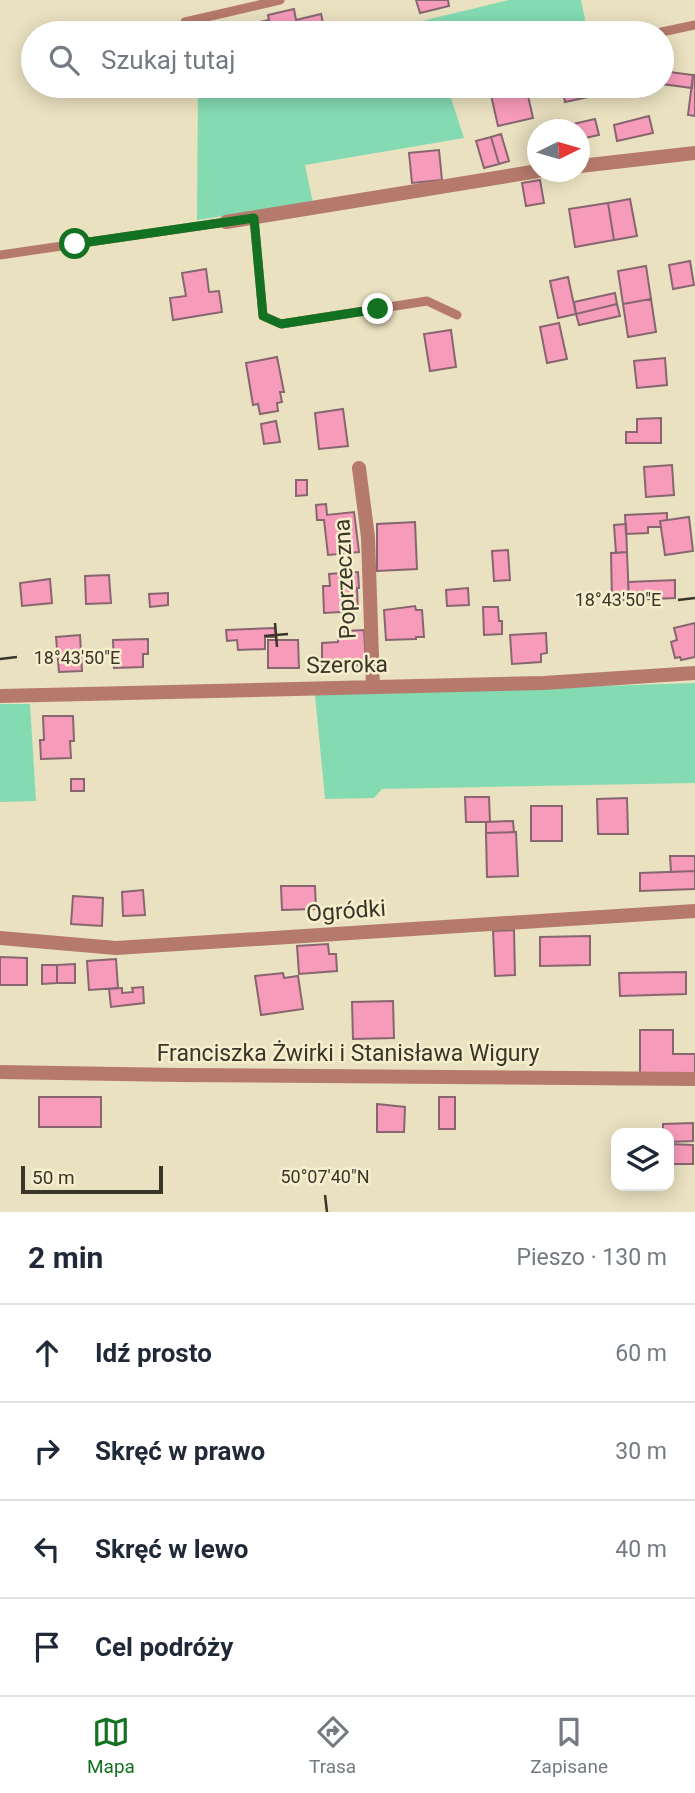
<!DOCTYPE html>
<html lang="pl">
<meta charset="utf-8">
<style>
:root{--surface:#fff;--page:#f2f2f3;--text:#1f2937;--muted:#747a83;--line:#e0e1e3;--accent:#137221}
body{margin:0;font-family:Roboto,sans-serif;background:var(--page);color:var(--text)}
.controls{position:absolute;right:21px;bottom:21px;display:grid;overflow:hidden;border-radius:14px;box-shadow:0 4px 18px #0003}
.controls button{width:63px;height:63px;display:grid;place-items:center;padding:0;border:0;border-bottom:2px solid var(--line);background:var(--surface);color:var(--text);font:35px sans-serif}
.compass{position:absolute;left:527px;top:119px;width:63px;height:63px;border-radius:50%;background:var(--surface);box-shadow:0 4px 18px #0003;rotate:85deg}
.scale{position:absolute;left:21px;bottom:18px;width:142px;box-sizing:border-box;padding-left:7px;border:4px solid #393629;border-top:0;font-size:19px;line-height:24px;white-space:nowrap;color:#393629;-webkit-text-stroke:5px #f7eecd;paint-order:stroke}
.stop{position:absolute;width:21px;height:21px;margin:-16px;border:5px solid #137221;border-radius:50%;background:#fff}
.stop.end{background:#137221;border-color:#fff;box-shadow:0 2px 7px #0008}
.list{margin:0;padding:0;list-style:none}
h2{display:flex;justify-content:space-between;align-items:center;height:91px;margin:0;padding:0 28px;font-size:30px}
h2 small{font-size:23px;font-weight:400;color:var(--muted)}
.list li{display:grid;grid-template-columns:46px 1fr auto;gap:21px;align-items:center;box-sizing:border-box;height:98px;padding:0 28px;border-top:2px solid var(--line)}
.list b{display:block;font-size:26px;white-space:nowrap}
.list em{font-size:23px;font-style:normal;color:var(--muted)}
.icon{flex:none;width:38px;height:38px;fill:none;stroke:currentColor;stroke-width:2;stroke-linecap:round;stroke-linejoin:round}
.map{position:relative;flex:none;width:695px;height:1212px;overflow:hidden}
.search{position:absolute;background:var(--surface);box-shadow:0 4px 18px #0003;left:21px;right:21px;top:21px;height:77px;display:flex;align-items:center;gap:18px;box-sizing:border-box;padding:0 24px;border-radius:38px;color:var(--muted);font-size:26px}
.sheet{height:483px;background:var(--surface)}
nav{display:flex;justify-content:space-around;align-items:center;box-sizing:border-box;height:98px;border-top:2px solid var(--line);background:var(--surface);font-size:19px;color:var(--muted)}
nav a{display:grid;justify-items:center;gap:4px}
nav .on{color:var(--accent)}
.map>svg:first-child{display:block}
</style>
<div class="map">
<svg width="695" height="1212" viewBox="0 0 695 1212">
<rect width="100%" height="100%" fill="#eae1c0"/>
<path fill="#84dbb2" d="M509 0H581L588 33H372Z
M198 86H447L464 138 305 165 313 203 197 220Z
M695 683V783L382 789 374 798 325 799 315 695Z
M0 704H30L36 801 0 802Z"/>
<path fill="#f79bba" stroke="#876670" stroke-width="2" d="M416 0H448L449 6 420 13Z
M294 9 296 20 321 14 325 31 314 33H253L251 24 269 20 268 15Z
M662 71 693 75 692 88 662 84Z
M693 75H695V116L688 115Z
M562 86H590L593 96 565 102Z
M526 87 533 118 498 126 491 95Z
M649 116 653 133 617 141 614 125Z
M595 119 599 135 580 139V130H574L573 124Z
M501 134 509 161 499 164 491 137Z
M491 137 499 164 484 168 476 141Z
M439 150 442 180 412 183 409 153Z
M540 180 544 203 526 206 522 183Z
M630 199 637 236 614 240 608 203Z
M608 203 614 240 575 247 569 209Z
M690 261 694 285 673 289 669 265Z
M646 266 651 299 623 304 618 271Z
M206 269 209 292 219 291 222 312 173 320 170 298 186 296 182 273Z
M568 277 576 314 558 318 550 281Z
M615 293 617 304 576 314 574 302Z
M651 299 656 332 628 337 623 304Z
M617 304 620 316 579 325 576 314Z
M559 323 567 359 547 363 540 327Z
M451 330 456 367 430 371 424 334Z
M277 357 284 392H280L282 402 277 403 278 411 260 414 258 404 253 405 246 363Z
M665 358 667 385 637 388 634 361Z
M343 409 348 446 319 449 315 413Z
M661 418V443H626V432H637V419Z
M276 421 280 442 264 444 261 424Z
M672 465 674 495 646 497 644 467Z
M296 480H307V495L296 496Z
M326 504 327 515 354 512 359 552 328 555 324 520H317L316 505Z
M667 513V520L660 521 661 527H648V533L626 534 625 515Z
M689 517 693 551 665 555 660 521Z
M415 522 417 569 377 571V524Z
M626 524 627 552 616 553 614 525Z
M508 550 510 580 494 581 492 551Z
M627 552 629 600 612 601 611 553Z
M358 572 359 588H357L358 611 324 613 323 586H330L329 574Z
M109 575 111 603 86 604 85 576Z
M50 579 52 603 22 606 20 583Z
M675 580V598L629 600 628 582Z
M468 588 469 605 447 606 446 590Z
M168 593V605L150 607 149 594Z
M415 606 416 610H422L424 637H416V639L386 640 384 610Z
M483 607H498L499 621H502V634L484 635Z
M695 623V657L681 660 680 657 675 658 671 642 677 640 674 628Z
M275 628 276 637H265V649L238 650 237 640 227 641 226 630Z
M364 630 366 665 322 667V643L338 642V638H345V631Z
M546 633 547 653 541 654V662L512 664 510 635Z
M80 635 82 671 59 672 56 637Z
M148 639V654H143V667L114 668 113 640Z
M268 640H298L299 668H268Z
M43 716H73L74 741H70L71 758 41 759 40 740H44Z
M71 779H84V791H71Z
M465 797H489L490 822H466Z
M627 798 628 834H598L597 799Z
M531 806H562V841H531Z
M513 821 514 832 486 833V822Z
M516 832 518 876 487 877 486 833Z
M670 856H695V871L671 872Z
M695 871V889L640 891V873Z
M281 886H315L316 909 282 910Z
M143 890 145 915 123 916 122 892Z
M73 896 103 898 102 926 71 924Z
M514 930 515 975 495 976 493 931Z
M590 936V965L540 966V937Z
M328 944 329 954H336L337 971 299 974 297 946Z
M0 957 27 958V985H0Z
M116 959 118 988 89 990 87 961Z
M75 964V983H57V965Z
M42 965H57V983L42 984Z
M686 972V994L620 996 619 973Z
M283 973 284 978 298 976 303 1009 261 1015 255 976Z
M143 987 144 1003 111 1007 109 989 122 988V993L133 992 132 988Z
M393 1001 394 1038 353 1039 352 1002Z
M640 1030H673V1054H695V1074H640Z
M39 1097H101V1127H39Z
M439 1097H455V1129H439Z
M377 1104 405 1107 404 1132H377Z
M693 1123V1141L669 1142V1133H663V1124Z
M669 1144 693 1145V1164H669Z"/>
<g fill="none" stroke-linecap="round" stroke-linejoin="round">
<path stroke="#b67a6c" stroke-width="9" d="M185 22 280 0
M657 33 695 25
M254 218 263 316 281 324 427 301 457 315
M0 255 226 222"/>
<path stroke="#b67a6c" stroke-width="14" d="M580 166 695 153
M226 222 538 171
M359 468 368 537 373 687
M0 696 544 683 695 673
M0 938 116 948 695 911
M0 1072 179 1075 695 1079"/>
</g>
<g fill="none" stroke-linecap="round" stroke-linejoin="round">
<path stroke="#137221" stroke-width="9" d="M75 244 254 218 263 316 281 324 378 309"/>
</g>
<path fill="none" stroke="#393629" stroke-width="2.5" d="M678 600 695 598M275 623 277 647M264 636 288 634M0 659 17 657M325 1195 327 1212"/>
<g text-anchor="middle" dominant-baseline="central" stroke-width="5" stroke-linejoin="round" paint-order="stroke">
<g font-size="23" fill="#393629" stroke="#f7eecd">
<text transform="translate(345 579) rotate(-93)">Poprzeczna</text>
<text transform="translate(347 665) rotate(-1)">Szeroka</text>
<text transform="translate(346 911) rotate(-4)">Ogródki</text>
<text x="348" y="1053">Franciszka Żwirki i Stanisława Wigury</text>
</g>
</g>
<g font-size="18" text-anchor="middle" fill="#393629" stroke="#f7eecd" stroke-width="5" stroke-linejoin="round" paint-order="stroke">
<text x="618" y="606">18°43'50"E</text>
<text x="77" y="664">18°43'50"E</text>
<text x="325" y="1183">50°07'40"N</text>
</g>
</svg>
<div class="controls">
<button><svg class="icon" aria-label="layers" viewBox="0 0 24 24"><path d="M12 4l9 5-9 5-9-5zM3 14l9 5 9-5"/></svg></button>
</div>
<svg class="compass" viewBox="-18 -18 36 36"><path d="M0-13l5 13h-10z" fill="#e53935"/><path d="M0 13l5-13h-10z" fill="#747a83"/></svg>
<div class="scale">50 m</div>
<div class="stop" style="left:75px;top:244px"></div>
<div class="stop end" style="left:378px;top:309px"></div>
<div class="search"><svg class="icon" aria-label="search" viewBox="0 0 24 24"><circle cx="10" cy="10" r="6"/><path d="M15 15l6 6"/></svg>Szukaj tutaj</div>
</div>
<section class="sheet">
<h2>2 min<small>Pieszo · 130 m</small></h2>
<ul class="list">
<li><svg class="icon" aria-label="ahead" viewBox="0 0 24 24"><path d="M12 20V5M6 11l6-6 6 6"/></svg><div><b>Idź prosto</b></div><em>60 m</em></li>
<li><svg class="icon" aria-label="right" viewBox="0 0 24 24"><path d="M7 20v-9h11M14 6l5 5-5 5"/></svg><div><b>Skręć w prawo</b></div><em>30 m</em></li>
<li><svg class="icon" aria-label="left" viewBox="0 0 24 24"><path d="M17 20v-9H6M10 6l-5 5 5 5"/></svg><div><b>Skręć w lewo</b></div><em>40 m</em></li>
<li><svg class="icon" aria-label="arrive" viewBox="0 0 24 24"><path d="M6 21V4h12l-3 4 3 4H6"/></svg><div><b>Cel podróży</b></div></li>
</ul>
</section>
<nav>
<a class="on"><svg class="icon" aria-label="map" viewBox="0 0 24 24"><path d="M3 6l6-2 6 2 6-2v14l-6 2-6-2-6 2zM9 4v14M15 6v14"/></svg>Mapa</a>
<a><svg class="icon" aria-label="directions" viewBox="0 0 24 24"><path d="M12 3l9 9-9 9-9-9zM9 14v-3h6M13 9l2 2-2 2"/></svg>Trasa</a>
<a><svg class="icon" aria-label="saved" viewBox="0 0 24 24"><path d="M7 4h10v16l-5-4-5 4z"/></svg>Zapisane</a>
</nav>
